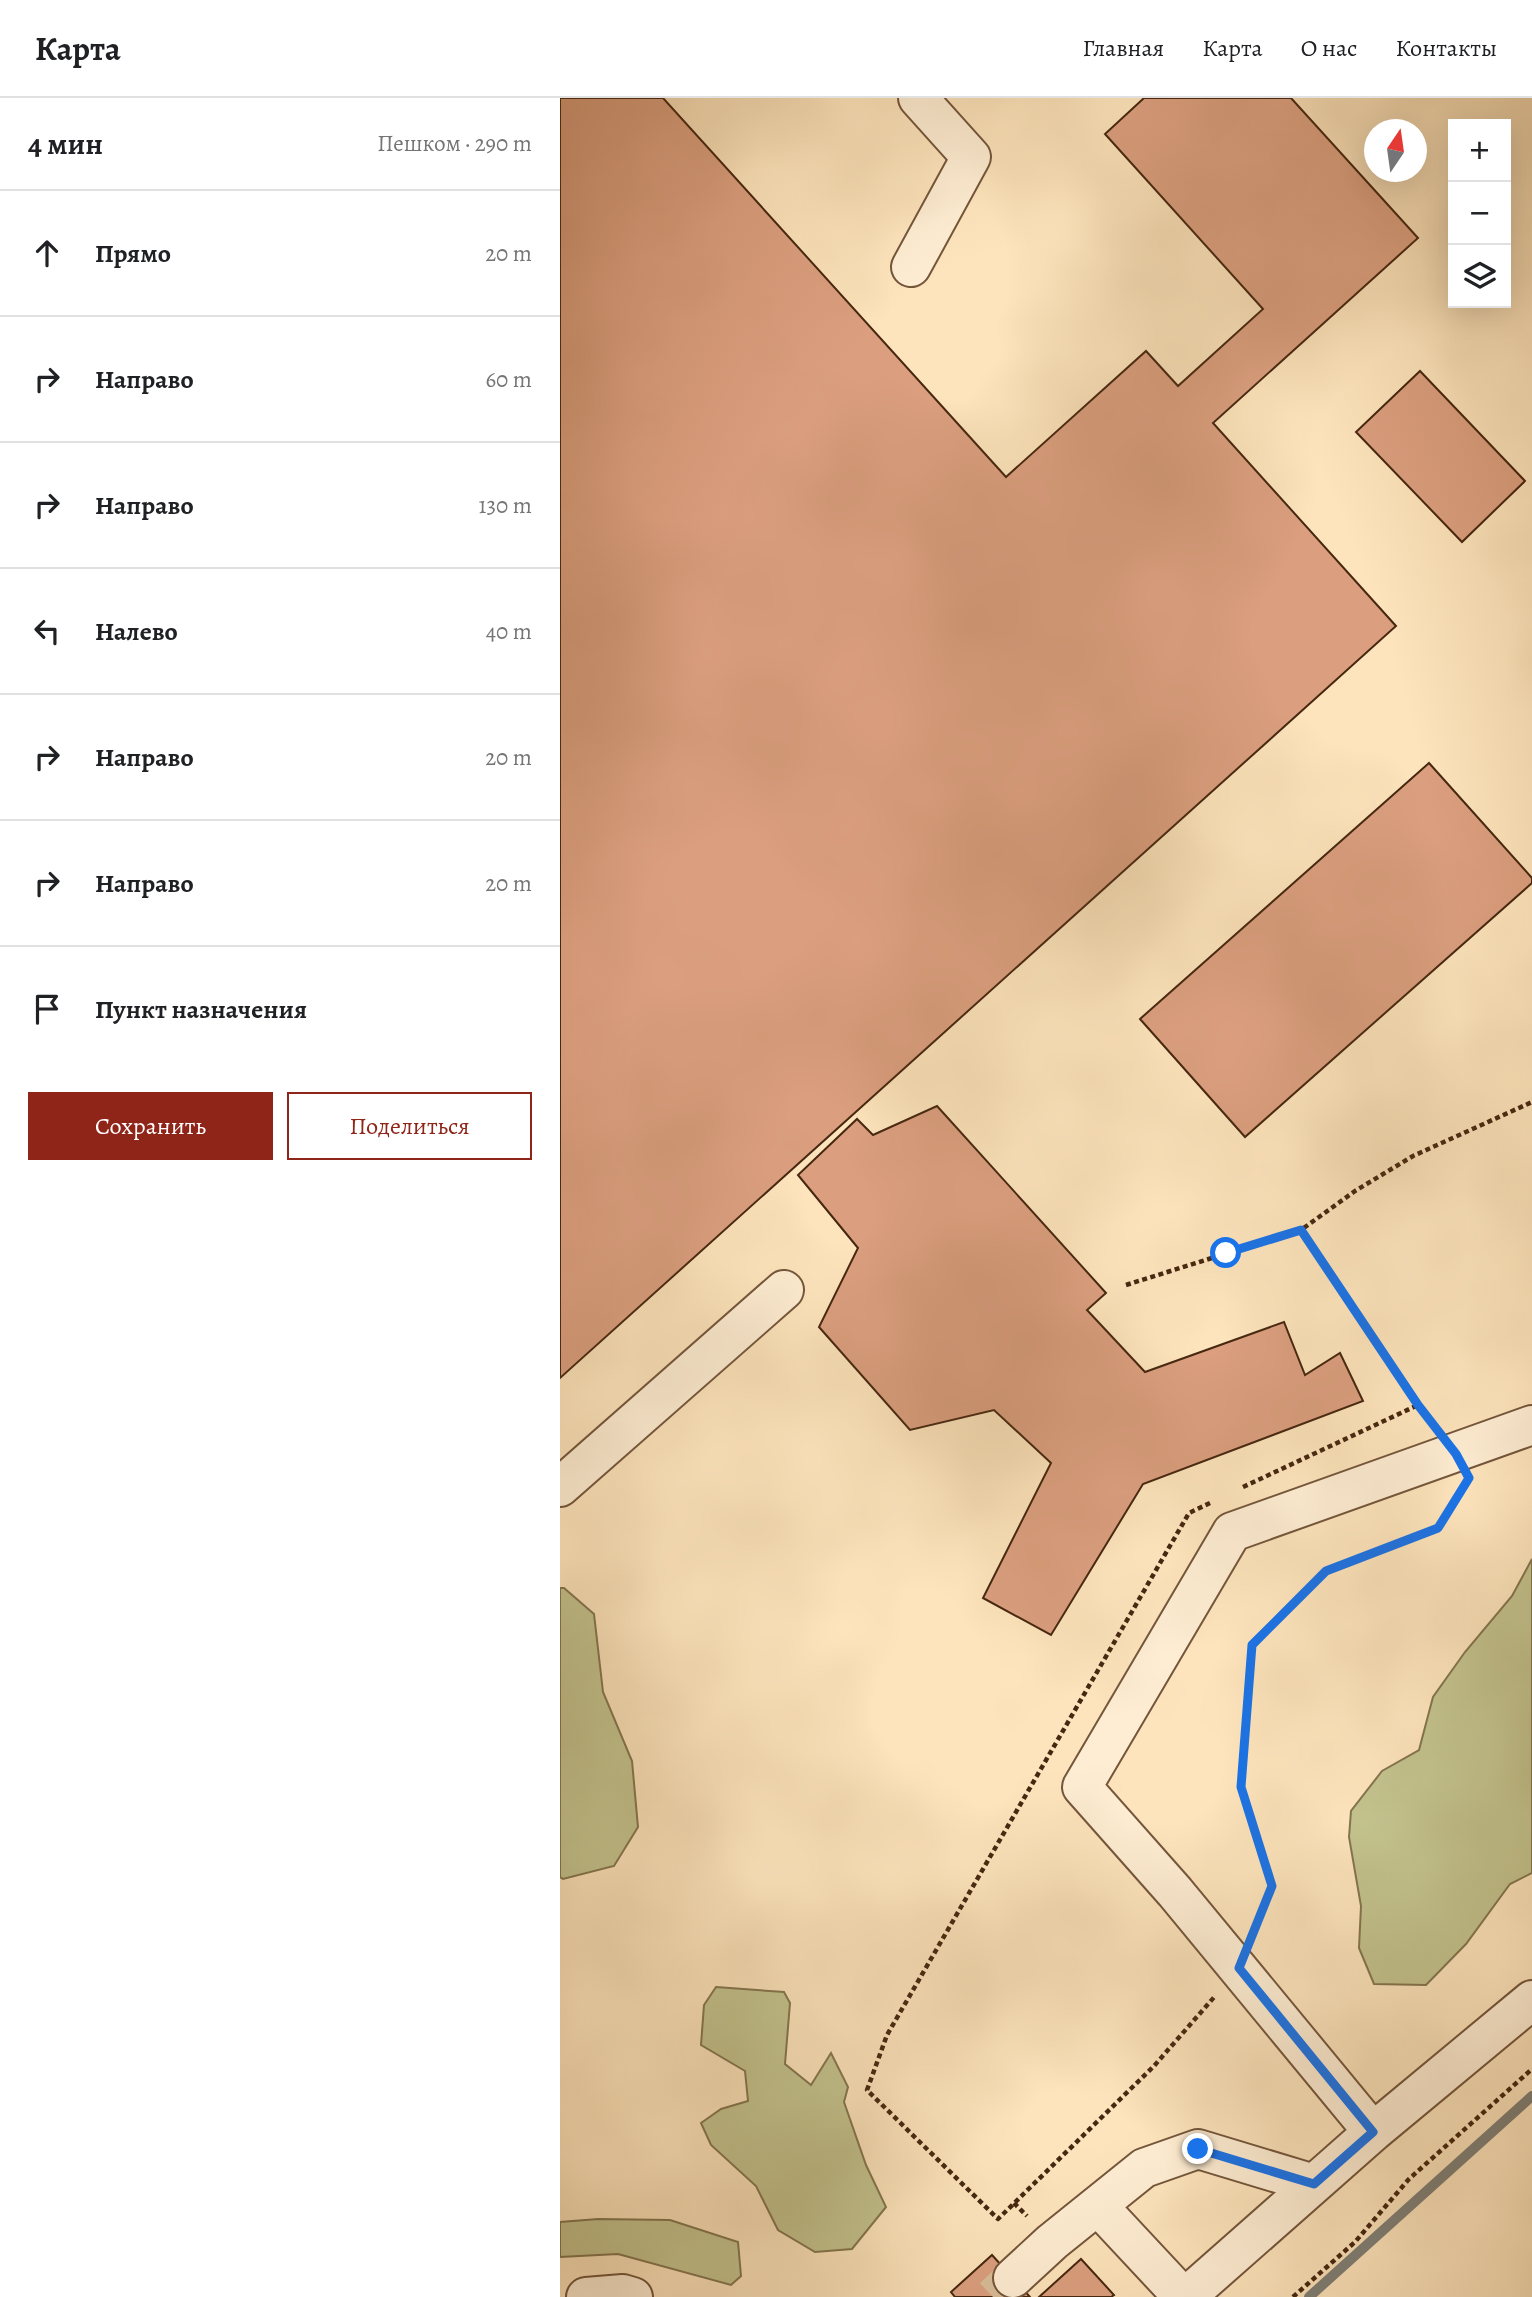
<!DOCTYPE html>
<html lang="ru">
<meta charset="utf-8">
<style>
:root{--surface:#fff;--page:#f2f2f2;--text:#202124;--muted:#757577;--line:#e0e0e0;--accent:#8f2418}
body{margin:0;font-family:Alegreya,serif;background:var(--page);color:var(--text)}
.controls{position:absolute;right:21px;top:21px;display:grid;overflow:hidden;border-radius:0px;box-shadow:0 7px 28px #0002}
.controls button{width:63px;height:63px;display:grid;place-items:center;padding:0;border:0;border-bottom:2px solid var(--line);background:var(--surface);color:var(--text);font:35px sans-serif}
.compass{position:absolute;left:804px;top:21px;width:63px;height:63px;border-radius:50%;background:var(--surface);box-shadow:0 7px 28px #0002;rotate:13deg}
.stop{position:absolute;width:21px;height:21px;margin:-16px;border:5px solid #1a73e8;border-radius:50%;background:#fff}
.stop.end{background:#1a73e8;border-color:#fff;box-shadow:0 2px 7px #0008}
.list{margin:0;padding:0;list-style:none}
h2{display:flex;justify-content:space-between;align-items:center;height:91px;margin:0;padding:0 28px;font-size:30px}
h2 small{font-size:23px;font-weight:400;color:var(--muted)}
.list li{display:grid;grid-template-columns:46px 1fr auto;gap:21px;align-items:center;box-sizing:border-box;height:126px;padding:0 28px;border-top:2px solid var(--line)}
.list b{display:block;font-size:26px;white-space:nowrap}
.list em{font-size:23px;font-style:normal;color:var(--muted)}
.actions{display:flex;gap:14px;padding:21px 28px}
.actions a{flex:1;padding:16px 0;border:2px solid var(--accent);border-radius:0px;text-align:center;font-size:24px;color:var(--accent)}
.actions .main{background:var(--accent);color:#fff}
.icon{flex:none;width:38px;height:38px;fill:none;stroke:currentColor;stroke-width:2;stroke-linecap:round;stroke-linejoin:round}
.map{position:relative;flex:none;width:972px;height:2199px;overflow:hidden}
header{display:flex;align-items:center;gap:42px;box-sizing:border-box;height:98px;padding:0 35px;background:var(--surface);border-bottom:2px solid var(--line)}
header strong{font-size:33px}
nav{display:flex;gap:38px;margin-inline-start:auto;font-size:24px}
main{display:flex}
aside{flex:1;background:var(--surface)}
.map>svg:first-child{display:block}
</style>
<header>
<strong>Карта</strong>
<nav><a>Главная</a><a>Карта</a><a>О нас</a><a>Контакты</a></nav>
</header>
<main>
<aside>
<h2>4 мин<small>Пешком · 290 m</small></h2>
<ul class="list">
<li><svg class="icon" aria-label="ahead" viewBox="0 0 24 24"><path d="M12 20V5M6 11l6-6 6 6"/></svg><div><b>Прямо</b></div><em>20 m</em></li>
<li><svg class="icon" aria-label="right" viewBox="0 0 24 24"><path d="M7 20v-9h11M14 6l5 5-5 5"/></svg><div><b>Направо</b></div><em>60 m</em></li>
<li><svg class="icon" aria-label="right" viewBox="0 0 24 24"><path d="M7 20v-9h11M14 6l5 5-5 5"/></svg><div><b>Направо</b></div><em>130 m</em></li>
<li><svg class="icon" aria-label="left" viewBox="0 0 24 24"><path d="M17 20v-9H6M10 6l-5 5 5 5"/></svg><div><b>Налево</b></div><em>40 m</em></li>
<li><svg class="icon" aria-label="right" viewBox="0 0 24 24"><path d="M7 20v-9h11M14 6l5 5-5 5"/></svg><div><b>Направо</b></div><em>20 m</em></li>
<li><svg class="icon" aria-label="right" viewBox="0 0 24 24"><path d="M7 20v-9h11M14 6l5 5-5 5"/></svg><div><b>Направо</b></div><em>20 m</em></li>
<li><svg class="icon" aria-label="arrive" viewBox="0 0 24 24"><path d="M6 21V4h12l-3 4 3 4H6"/></svg><div><b>Пункт назначения</b></div></li>
</ul>
<div class="actions"><a class="main">Сохранить</a><a>Поделиться</a></div>
</aside>
<div class="map">
<svg width="972" height="2199" viewBox="0 0 972 2199">
<rect width="100%" height="100%" fill="#fde4bc"/>
<filter id="stains"><feTurbulence type="fractalNoise" baseFrequency=".00286" numOctaves="4"/><feColorMatrix values="0 0 0 0 .2 0 0 0 0 .09 0 0 0 0 .02 0 0 0 .5 -.17"/></filter>
<radialGradient id="worn" r=".72"><stop offset=".6" stop-color="#630" stop-opacity="0"/><stop offset="1" stop-color="#630" stop-opacity=".3"/></radialGradient>
<path fill="#c3c38e" stroke="#84754f" stroke-width="2" d="M972 1461V1775L950 1786 906 1846 866 1887 814 1886 799 1850 801 1808 789 1739 791 1713 822 1673 859 1652 873 1599 905 1554 952 1498Z
M0 1490H4L34 1516 43 1594 72 1663 78 1729 54 1768 3 1781 0 1779Z
M156 1889 224 1894 230 1905 225 1966 251 1987 271 1955 288 1989 284 2004 306 2067 326 2109 292 2151 255 2154 218 2132 196 2088 151 2047 141 2025 161 2011 188 2003 185 1973 141 1947 144 1907Z
M38 2121 110 2122 178 2144 181 2178 171 2187 58 2156 0 2159V2124Z"/>
<g fill="none" stroke-linecap="round" stroke-linejoin="round">
<path stroke="#7f8077" stroke-width="10" d="M749 2199 972 1998"/>
</g>
<path fill="#db9f7f" stroke="#462710" stroke-width="2" d="M0 0H103L446 379 586 253 618 288 703 211 545 36 584 0H731L858 140 653 325 836 528 0 1280Z
M860 273 965 383 902 444 796 334Z
M869 665 972 780V785L685 1039 580 921Z
M377 1008 546 1195 527 1212 585 1274 724 1224 745 1277 780 1255 803 1303 583 1386 491 1537 423 1500 491 1365 434 1312 350 1332 259 1229 298 1150 238 1077 297 1021 313 1037Z
M432 2157 470 2199H395L391 2194Z
M521 2161 554 2197 551 2199H479Z"/>
<g fill="none" stroke-linecap="round" stroke-linejoin="round">
<path stroke="#d8be9a" stroke-width="38" stroke-dasharray="38 19" stroke-linecap="butt" d="M433 2199 453 2180"/>
<g stroke="#74563b" stroke-width="42">
<path id="minor" d="M351 169 411 59 358 0
M0 1389 224 1192
M813 2034 615 1794 522 1689 672 1434 972 1327
M539 2109 623 2199
M453 2180 492 2144 584 2070 638 2051 754 2086
M26 2199 63 2196 73 2199
M626 2199 813 2034 972 1902"/>
</g>
<path stroke="#462710" stroke-width="4.5" stroke-dasharray="5 3.5" stroke-linecap="butt" d="M566 1187 741 1132 795 1093 853 1058 972 1004
M858 1307 873 1326
M683 1389 858 1307 741 1132
M650 1405 629 1415 327 1937 307 1992 438 2121 594 1968 656 1897
M694 1833 712 1788 681 1689 692 1547 766 1473 878 1430 902 1391
M454 2105 467 2118
M733 2199 795 2144 849 2081 972 1971"/>
<use href="#minor" stroke="#feedd3" stroke-width="38"/>
</g>
<g fill="none" stroke-linecap="round" stroke-linejoin="round">
<path stroke="#1a73e8" stroke-width="9" d="M638 2051 754 2086 813 2034 679 1870 712 1788 681 1689 692 1547 766 1473 878 1430 909 1380 896 1356 858 1307 741 1132 666 1155"/>
</g>
<rect width="100%" height="100%" filter="url(#stains)"/>
<rect width="100%" height="100%" fill="url(#worn)"/>
</svg>
<div class="controls">
<button>+</button>
<button>−</button>
<button><svg class="icon" aria-label="layers" viewBox="0 0 24 24"><path d="M12 4l9 5-9 5-9-5zM3 14l9 5 9-5"/></svg></button>
</div>
<svg class="compass" viewBox="-18 -18 36 36"><path d="M0-13l5 13h-10z" fill="#e53935"/><path d="M0 13l5-13h-10z" fill="#757577"/></svg>
<div class="stop" style="left:666px;top:1155px"></div>
<div class="stop end" style="left:638px;top:2051px"></div>
</div>
</main>
